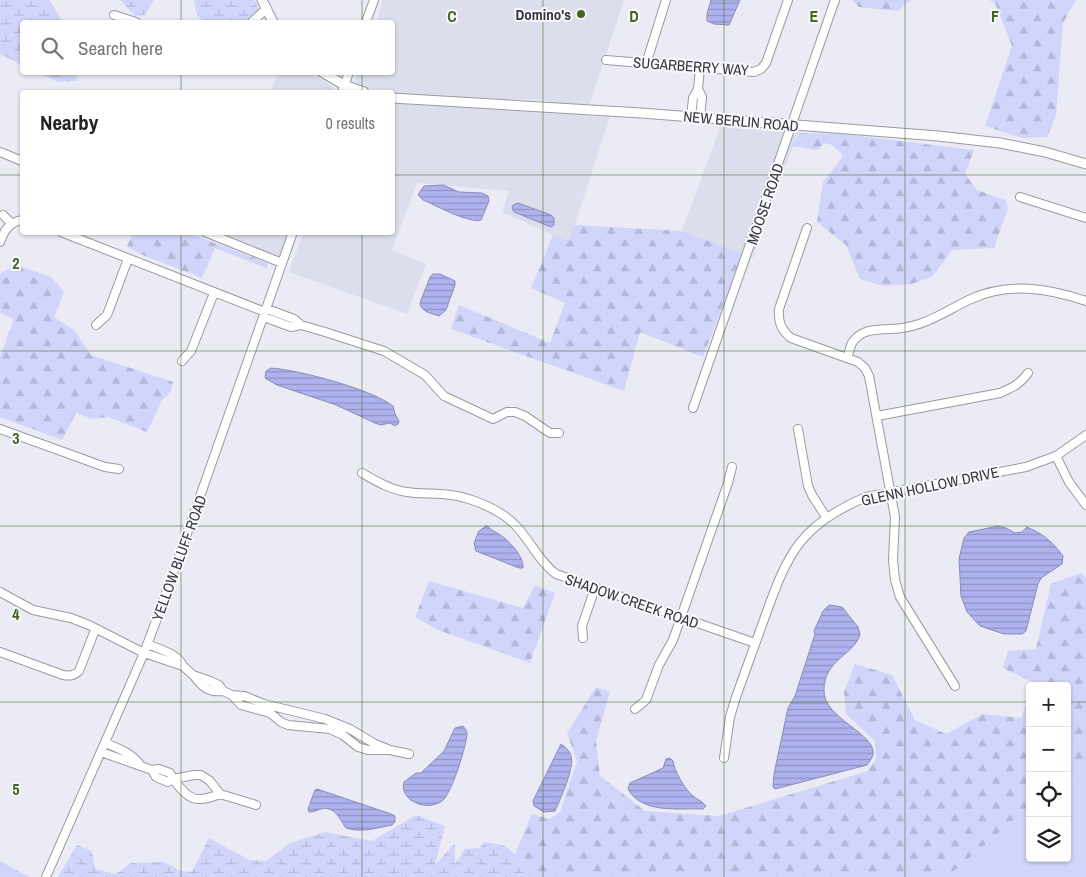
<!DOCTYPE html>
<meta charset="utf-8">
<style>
:root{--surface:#fff;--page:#f6f6f6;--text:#222;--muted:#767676;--line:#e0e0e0}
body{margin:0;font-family:"Archivo Narrow",sans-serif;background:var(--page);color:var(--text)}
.controls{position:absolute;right:15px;bottom:15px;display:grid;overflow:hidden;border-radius:5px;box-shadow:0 1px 4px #0004}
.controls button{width:45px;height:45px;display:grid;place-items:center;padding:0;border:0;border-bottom:1px solid var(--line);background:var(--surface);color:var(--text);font:25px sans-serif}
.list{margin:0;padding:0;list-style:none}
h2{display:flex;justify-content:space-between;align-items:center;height:65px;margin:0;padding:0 20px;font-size:21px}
h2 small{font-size:16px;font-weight:400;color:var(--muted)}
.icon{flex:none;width:28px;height:28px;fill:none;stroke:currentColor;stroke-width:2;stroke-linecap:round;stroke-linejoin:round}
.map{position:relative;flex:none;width:1086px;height:877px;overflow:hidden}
.search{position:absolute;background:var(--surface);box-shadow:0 1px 4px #0004;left:20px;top:20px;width:375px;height:55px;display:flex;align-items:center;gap:12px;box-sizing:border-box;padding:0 18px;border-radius:5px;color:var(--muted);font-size:19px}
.panel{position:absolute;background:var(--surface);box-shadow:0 1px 4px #0004;left:20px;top:90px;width:375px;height:145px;border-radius:5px}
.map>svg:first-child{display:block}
</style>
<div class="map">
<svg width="1086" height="877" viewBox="0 0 1086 877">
<defs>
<pattern id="forest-firs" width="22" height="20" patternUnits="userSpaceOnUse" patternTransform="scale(1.25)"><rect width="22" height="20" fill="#d2d5fb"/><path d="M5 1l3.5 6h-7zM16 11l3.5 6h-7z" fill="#b5b7d8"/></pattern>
<pattern id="wetland-marsh" width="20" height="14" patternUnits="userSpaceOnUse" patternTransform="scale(1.25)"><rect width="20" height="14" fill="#d2d5fb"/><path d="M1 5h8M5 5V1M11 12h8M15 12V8" fill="none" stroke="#b5b7d8"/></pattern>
<pattern id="water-rules" width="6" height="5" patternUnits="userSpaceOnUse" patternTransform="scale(1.25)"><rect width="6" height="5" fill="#afb2ee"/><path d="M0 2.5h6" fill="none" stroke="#8f92c2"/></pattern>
</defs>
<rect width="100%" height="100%" fill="#eaebf4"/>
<path fill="#dddeed" d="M382 0H624L589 106 557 104 544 100 520 99 491 101 388 92 367 88 358 85 355 80 356 73 392 72V22H377Z
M278 72 311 73 332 86 335 92H271Z
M393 103 610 117 569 242 502 212 509 191 417 183 392 250 426 264 407 314 289 272 303 233 392 232Z
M721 125 798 130 800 133 793 146 753 258 682 231Z
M221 233H288L277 266 217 243Z"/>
<path fill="#d2d5fb" d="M1086 772V877H947L1030 806V858H1067V778Z"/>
<path fill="url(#forest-firs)" d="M852 0H911L898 11 859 7Z
M989 0H1076L1063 23 1056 115 1047 137 1022 138 985 126 1012 46 995 3Z
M800 133 842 134 974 150 965 174 977 190 1005 200 1008 208 994 248 952 250 933 276 912 284 883 286 860 279 846 245 817 222 823 182 841 159 842 154 832 145 824 143 818 150 793 146Z
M574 225 682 231 743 254 703 357 640 332 624 391 451 329 459 305 550 343 565 303 531 288 553 235 569 241Z
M133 233H188L268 263 266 268 215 248 202 278 140 254 127 246Z
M16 265 51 277 64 292 54 317 75 331 91 355 173 382 171 391 162 400 147 432 108 417 92 419 76 413 62 440 0 417V357L14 319 0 313V274Z
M1081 573 1086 578V772L1067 778V686H1033L1034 683 1003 668 1008 651 1036 649 1051 584Z
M429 581 523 608 535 585 555 593 530 663 438 630 415 617Z
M855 664 892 675 915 720 946 734 983 714 1021 718 1030 695V806L947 877H527L515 854 532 814 550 819 560 812 577 761 567 733 596 687 610 692 596 741 600 776 645 811 719 816 868 771 876 759 875 741 846 714 844 692Z
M0 861 29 877H0Z"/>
<path fill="url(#wetland-marsh)" d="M0 0H49L63 22H22V65L0 54Z
M120 0H154L145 15 135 16Z
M194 0H255L258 9 247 22H204L197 15Z
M38 73H76L77 81 58 82Z
M416 815 445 826 435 865 455 843V864L465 849 480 848 484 842C514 845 514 852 527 877H58L77 845 92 851 95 869 116 874 131 863 164 862 181 871 192 872 209 838 249 860 266 861 290 843 325 832 372 841Z"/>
<path fill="url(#water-rules)" stroke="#8b8db8" d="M711 0H740L729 25 714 24 707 21V14Z
M443 185 459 192 482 193 488 196 489 201 481 220C470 224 435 205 423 200L418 195 424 186Z
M518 203 551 215 554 218V225L551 227 514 212 512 208 513 205Z
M433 274H440L455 281V285L446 310 439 316C431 313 421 312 420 303L430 277Z
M271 368C299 370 371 389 393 406L395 414 399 421 398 424 395 426 390 423 381 425 375 423 336 405 277 385 265 378 266 371Z
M486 526H488C491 531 493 530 497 533 508 539 524 556 523 568H519L476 551 474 543 479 531Z
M998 526 1006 528 1015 533 1022 532 1027 527C1043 534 1052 541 1063 556L1062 564 1041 578 1038 584 1026 631 1022 634H1004L980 626 967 612 961 596 959 559 964 538 969 532Z
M829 605 842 607 858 627 860 634C855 655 824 659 824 690 823 719 877 733 873 755 872 758 869 762 867 765L775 789 773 787 774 774 788 708 795 696 815 634 814 631 823 611Z
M463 726C465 729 466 729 467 733 467 745 451 795 442 801 427 812 399 801 404 782L416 773H421L444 751 455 728Z
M561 744C564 746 570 751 571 756 575 767 560 800 555 811L544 812 534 806 533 801Z
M670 758 673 761C674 770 685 790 693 796 698 800 702 801 706 806L703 809C677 808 642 814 628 789L630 783 663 768 666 759Z
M317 789 391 814 395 816V822L392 825C376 828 362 833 346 828 339 818 335 806 321 809 317 810 313 812 309 812L308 809 315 790Z"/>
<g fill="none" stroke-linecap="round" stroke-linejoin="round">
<g stroke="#999aa2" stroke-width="10">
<path id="minor" d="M114 15 136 22
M252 22 266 9
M366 22 374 0
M606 60 754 72 761 69 766 63 788 0
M646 64 666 0
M698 89 702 97 700 118
M342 92 349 72
M691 117 693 98 698 89 700 67
M0 152 22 161
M1020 197 1086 218
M3 215 11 223
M807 228 779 309C778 322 781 330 791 338L858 362 865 368 869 376 895 517 893 560 895 580 900 597 955 686
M61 232 265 312
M205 232 282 263
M0 242C4 231 9 222 22 220
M267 309 294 319 301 325
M264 317 291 327 301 325 325 332 384 351 425 375 444 396 493 419 507 412H515L525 416 550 433H559
M96 325 107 315 128 259
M847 358C849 353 850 347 852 343 861 329 875 330 889 329 899 329 910 327 919 324 938 318 953 307 971 299 1009 282 1048 288 1086 301
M182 361 191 351 214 293
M693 408 835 0
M877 416 1000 393C1012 388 1020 384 1028 373
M0 429 105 467 119 469
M798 429 808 486 812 495 826 517
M1056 456 1069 482 1086 505
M362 473C376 481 391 490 407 492 419 494 431 493 442 494 461 495 484 503 500 513 527 529 534 558 556 574L755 643
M0 592 33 610 71 618 89 625 144 653 183 666 193 675 210 681 219 685 223 691 232 695 244 696 264 704 325 719 350 729 375 744 390 750 409 754
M583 638 582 626 595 588
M147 644C161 650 177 653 183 666
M0 652 63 675C70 676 74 676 79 671L95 630
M194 676C202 687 209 693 223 691
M232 695 241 705 270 713 281 722 288 725 330 729 343 735 358 747 368 750H388
M635 709 646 700 659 665 673 640 728 483 732 467
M105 743C120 749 132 753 141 766
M101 752 152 770 156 777 168 782 173 779C189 800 195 804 220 794
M724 758 730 717 736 697C746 669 756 642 766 614 788 552 802 524 866 497L1026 467 1056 456 1086 435
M152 770 159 769 170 773 173 779 194 775H201L210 781 220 794 256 805
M46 877 144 653 159 613 293 232"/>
</g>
<g stroke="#999aa2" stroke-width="11">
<path id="major" d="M262 0 273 22
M322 72 344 85 364 92
M392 98 641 113 938 136 1000 143 1045 152 1086 164"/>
</g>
<use href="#minor" stroke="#fff" stroke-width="8"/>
<use href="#major" stroke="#fff" stroke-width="9"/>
</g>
<path fill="none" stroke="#42661e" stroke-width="1" stroke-opacity="0.55" d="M181 0V22M362 0V22M543 0V877M724 0V877M905 0V877M181 72V92M362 72V92M0 175H22M392 175H1086M181 232V877M362 232V877M0 351H1086M0 526H1086M0 702H1030M1067 702H1086"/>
<circle fill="#42661e" stroke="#f8f9fe" stroke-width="2" cx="581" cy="14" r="5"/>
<g text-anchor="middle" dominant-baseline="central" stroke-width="4" stroke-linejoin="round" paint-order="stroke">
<g font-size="15" font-weight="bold" fill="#37373b" stroke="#f8f9fe" text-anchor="end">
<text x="571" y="14">Domino's</text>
</g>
<g font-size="15" fill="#37373b" stroke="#f8f9fe">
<text transform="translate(691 66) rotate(4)">SUGARBERRY WAY</text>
<text transform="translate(741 121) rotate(5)">NEW BERLIN ROAD</text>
<text transform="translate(765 204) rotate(-71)">MOOSE ROAD</text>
<text transform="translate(930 486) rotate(-12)">GLENN HOLLOW DRIVE</text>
<text transform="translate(179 558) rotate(-70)">YELLOW BLUFF ROAD</text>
<text transform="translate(632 601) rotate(19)">SHADOW CREEK ROAD</text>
</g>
</g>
<g font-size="16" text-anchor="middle" font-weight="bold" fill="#42661e" stroke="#f8f9fe" stroke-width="4" stroke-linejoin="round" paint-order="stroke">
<text x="452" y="22">C</text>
<text x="634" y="22">D</text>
<text x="814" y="22">E</text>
<text x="995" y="22">F</text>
<text x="16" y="269">2</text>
<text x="16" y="444">3</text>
<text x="16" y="620">4</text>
<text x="16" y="795">5</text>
</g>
</svg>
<div class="controls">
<button>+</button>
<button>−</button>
<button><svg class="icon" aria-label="locate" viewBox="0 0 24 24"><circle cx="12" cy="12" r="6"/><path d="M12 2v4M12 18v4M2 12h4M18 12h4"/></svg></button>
<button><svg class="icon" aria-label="layers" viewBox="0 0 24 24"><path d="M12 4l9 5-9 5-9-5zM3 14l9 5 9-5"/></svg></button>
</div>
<div class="search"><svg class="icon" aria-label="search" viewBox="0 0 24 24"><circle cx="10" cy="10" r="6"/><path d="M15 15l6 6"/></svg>Search here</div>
<section class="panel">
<h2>Nearby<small>0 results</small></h2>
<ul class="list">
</ul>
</section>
</div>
